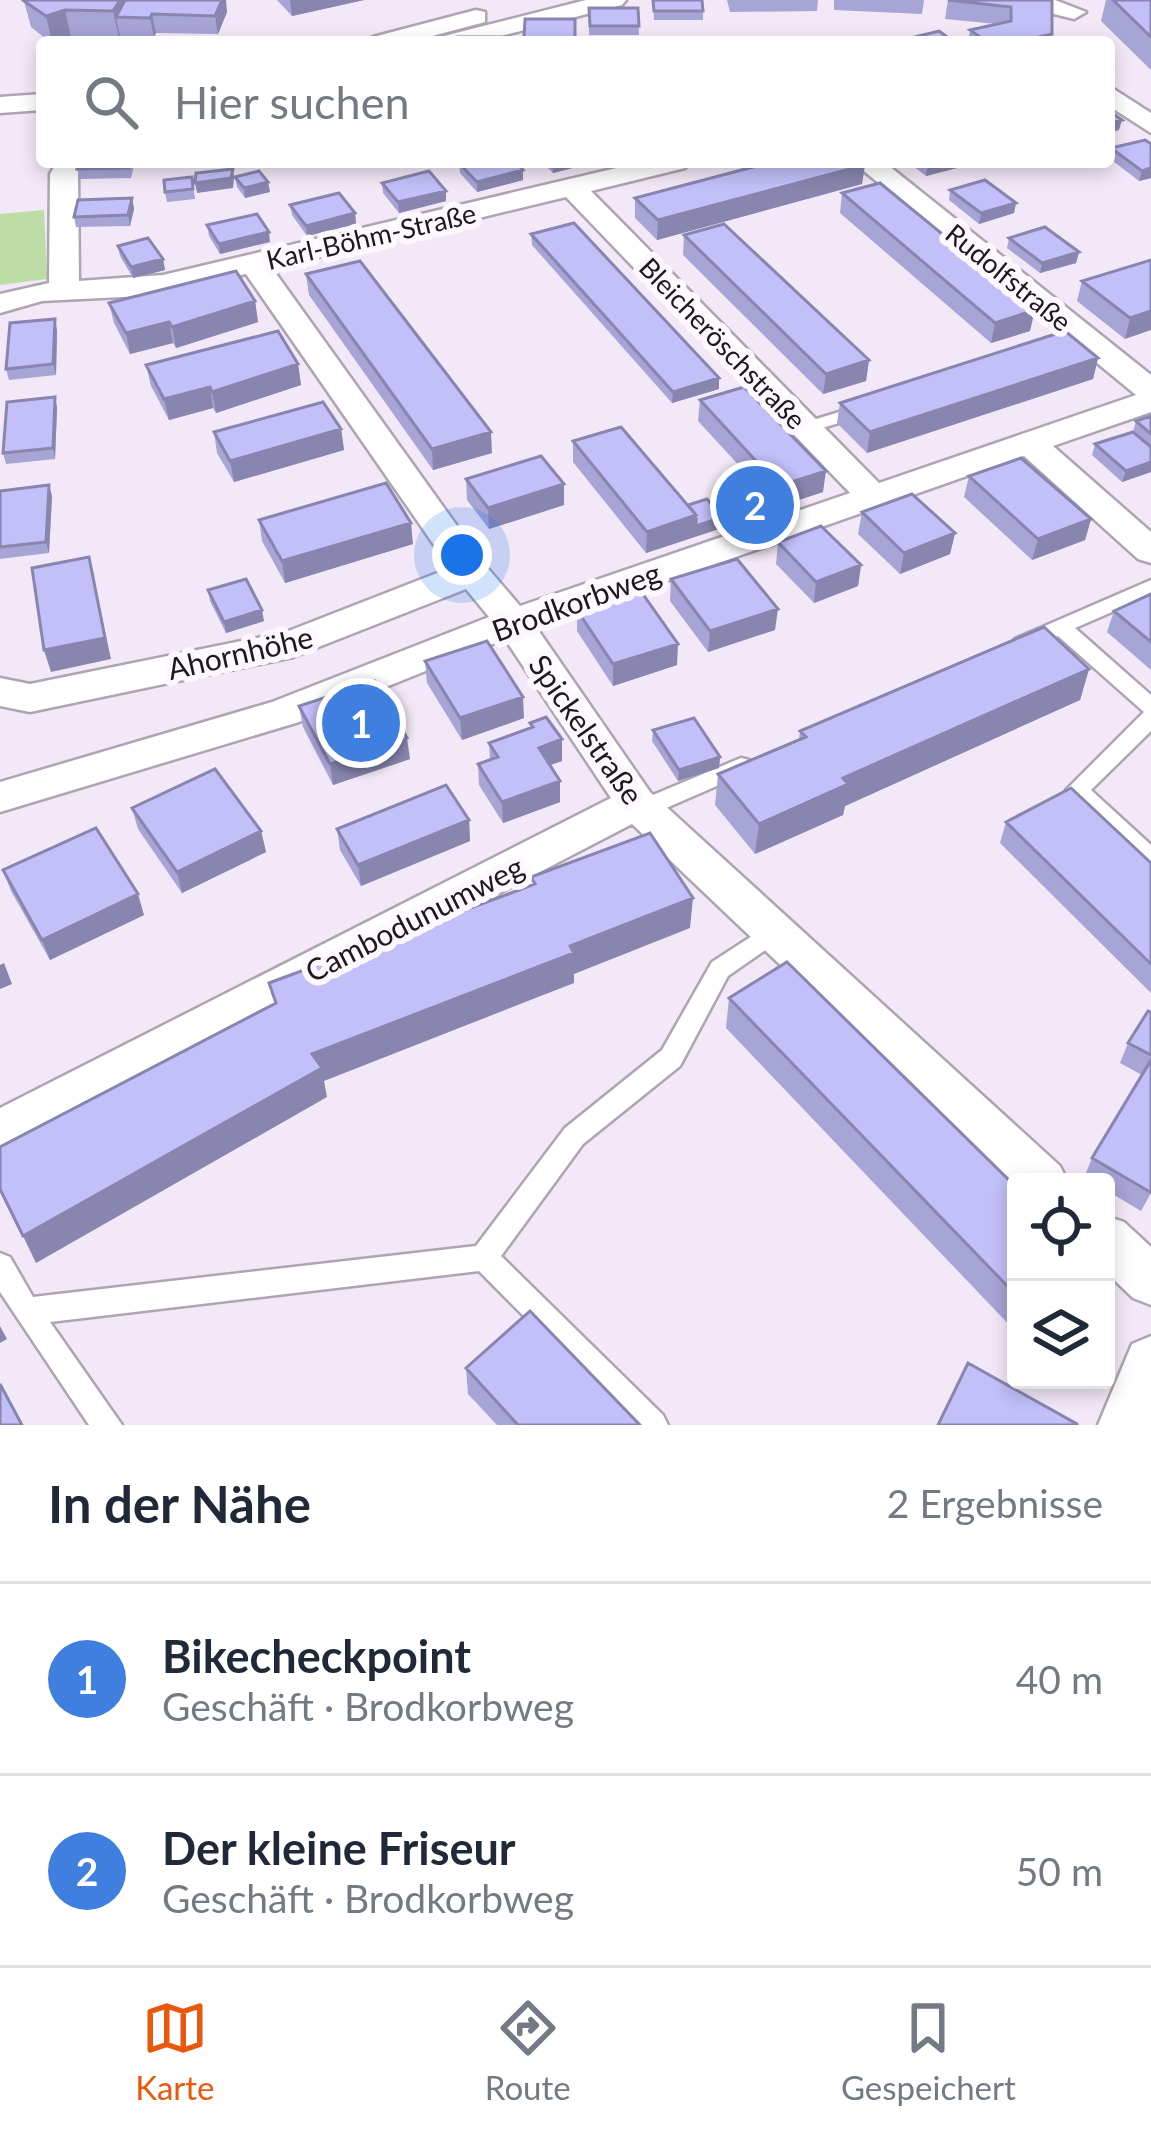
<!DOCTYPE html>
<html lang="de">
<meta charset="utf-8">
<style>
:root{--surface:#fff;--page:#f2f2f3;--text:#1f2937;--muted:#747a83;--line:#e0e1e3;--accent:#ea580c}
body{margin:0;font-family:Lato,sans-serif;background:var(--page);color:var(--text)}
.controls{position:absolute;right:36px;bottom:36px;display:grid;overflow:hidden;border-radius:12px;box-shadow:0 6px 18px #0003}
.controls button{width:108px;height:108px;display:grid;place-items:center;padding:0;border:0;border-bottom:3px solid var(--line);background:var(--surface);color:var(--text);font:60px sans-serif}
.you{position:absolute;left:462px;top:555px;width:42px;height:42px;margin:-30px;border:9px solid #fff;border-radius:50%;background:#1a73e8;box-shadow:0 0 0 18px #1a73e833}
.badge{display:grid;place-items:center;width:78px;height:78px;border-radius:50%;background:var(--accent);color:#fff;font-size:39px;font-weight:700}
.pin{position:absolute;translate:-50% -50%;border:6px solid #fff;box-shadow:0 3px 12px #0006}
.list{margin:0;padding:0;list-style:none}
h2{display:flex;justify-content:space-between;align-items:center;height:156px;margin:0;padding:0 48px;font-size:51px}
h2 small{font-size:39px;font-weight:400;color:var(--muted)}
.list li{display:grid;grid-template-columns:78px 1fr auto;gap:36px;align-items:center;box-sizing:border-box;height:192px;padding:0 48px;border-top:3px solid var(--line)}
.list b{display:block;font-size:45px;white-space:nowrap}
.list p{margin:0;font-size:39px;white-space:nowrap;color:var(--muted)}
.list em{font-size:39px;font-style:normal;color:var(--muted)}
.icon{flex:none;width:66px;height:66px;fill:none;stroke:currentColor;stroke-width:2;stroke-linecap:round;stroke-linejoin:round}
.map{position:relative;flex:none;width:1151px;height:1425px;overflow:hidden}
.search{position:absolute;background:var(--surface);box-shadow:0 6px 18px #0003;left:36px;right:36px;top:36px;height:132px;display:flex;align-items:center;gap:30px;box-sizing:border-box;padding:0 42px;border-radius:12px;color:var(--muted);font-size:45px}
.sheet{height:540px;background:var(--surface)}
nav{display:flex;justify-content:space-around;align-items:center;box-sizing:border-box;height:168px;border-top:3px solid var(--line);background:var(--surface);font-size:33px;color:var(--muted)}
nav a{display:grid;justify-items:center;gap:6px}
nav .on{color:var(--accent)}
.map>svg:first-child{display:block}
</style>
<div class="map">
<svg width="1151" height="1425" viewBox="0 0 1151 1425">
<rect width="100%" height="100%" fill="#f3e8f7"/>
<path fill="#bddda6" d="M44 210 47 279 0 285V214Z"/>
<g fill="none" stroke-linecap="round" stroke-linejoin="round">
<g stroke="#aea4b2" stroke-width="5">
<path id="lane" d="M862 405 868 406V414L806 433 797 428 800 424Z
M1151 580V595L1075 628 1151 695V731L1091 790 1151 845V868L1143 865 1066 790 1144 712 1058 636 1022 651 1012 644 1015 639Z
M741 758 749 760 752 766 749 772 650 815H634L631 809 634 803Z
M772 923 780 926 784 933 780 940 728 976 680 1066 583 1144 501 1256 663 1415 668 1425H632L479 1271 50 1322 122 1425H89L0 1292V1253L10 1257 33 1297 476 1246 565 1128 662 1050 712 962Z"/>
</g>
<g stroke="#aea4b2" stroke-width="5">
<path id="street" d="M586 0H626L622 5 478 42H437L440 37Z
M1014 0H1055L1086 12 1074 19 1018 5Z
M476 10 485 12V22L410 42H370L373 37Z
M1109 86 1151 113V133L1109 106Z
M42 94V110L0 113V97Z
M57 162H85L78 174 79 281 163 275 642 162H689L685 168 591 191 879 483 1136 395 853 162H884L1151 375V412L1053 446 1151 532V563L1138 559 1024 456 536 627 650 792 1060 1166 1068 1182H1016V1189L632 824 0 1153V1108L611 798 505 639 299 722 0 812V782L272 702 489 617 466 589 293 657 30 712 0 706V678L30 684 286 632 450 568 246 274 142 296 42 301 0 313V294L49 283 50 174ZM566 197 850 493 520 606 485 565 272 268Z
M1106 1216 1124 1222 1151 1247V1305L1133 1298 1106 1272Z
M1151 1336V1425H1098L1132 1344Z"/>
</g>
<use href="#lane" fill="#fff" fill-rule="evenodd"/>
<use href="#street" fill="#fff" fill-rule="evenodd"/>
</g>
<path fill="#a7a4d6" d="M277 0H364L292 16Z
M653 0 703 11V20H654Z
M727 0H818L817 11 730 12Z
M834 0H924L922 14 834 10Z
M948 0H1052L1050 42H968L970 30 996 24 945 19Z
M1106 0H1151V70L1101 21Z
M24 1 227 12 218 34 156 33 154 37H71L50 42 31 27Z
M589 8H638L639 35H589Z
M525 19H575V42H524Z
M1151 144V178L1139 181 1109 158 1111 148Z
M135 162 131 178 80 179 77 169Z
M542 162H596L553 173Z
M908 162H962L961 167 926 176Z
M459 163 523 170V180L477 192 460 173Z
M192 177 195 199 167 202 165 192Z
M235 177 268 182 270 192 245 198 237 187Z
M382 183 446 201 399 213 383 193Z
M862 184 657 240 635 218V198Z
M950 190 1016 203 1014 213 979 224 949 200Z
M842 193 1030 331 991 343 840 213Z
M132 198 134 209 130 226 76 227 74 217Z
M290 205 355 213 356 224 307 236 292 215Z
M207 225 270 242 220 254 209 236Z
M531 234 719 389 672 403 532 245Z
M684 235 869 360 866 381 823 394 683 255Z
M1009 238 1079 252 1076 263 1040 273 1007 248Z
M118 246 163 259 165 270 133 278 120 256Z
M1151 260 1125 339 1077 301 1082 281Z
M306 274 492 453 433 470 309 295Z
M255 301 258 322 176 348 173 343 130 354 114 323 109 303Z
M57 330 56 375 9 380 6 369Z
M1098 358 1093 379 867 453 837 423 840 403Z
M298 364 301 385 216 413 213 408 169 420 151 386 146 365Z
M55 397 57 408 55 459 6 464 3 453Z
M700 400 823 492 747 517 734 502 735 491 756 484 698 421Z
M1151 416V472L1122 482 1092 455 1095 444 1133 432 1136 421Z
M341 429 344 450 234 482 217 453 214 432Z
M573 441 688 505 723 517 722 528 646 553 573 462Z
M969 476 1091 519 1085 540 1032 560 964 497Z
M466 479 564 484V505L489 529 467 500Z
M0 491 52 496 49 553 0 559Z
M862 512 955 533 950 554 900 574 858 534Z
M259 520 413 544 285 583 262 541Z
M778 542 861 565 858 586 814 603 776 564Z
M671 579 775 630 708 652 670 601Z
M208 590 264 621 226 633 210 601Z
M1151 594V670L1107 632 1114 611Z
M577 610 677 665 613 686 577 631Z
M425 661 524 718 462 740 427 683Z
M1089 669 1080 700 845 806 843 815 755 854 715 805 718 774 799 739 800 731Z
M299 706 410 759 333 785 303 727Z
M530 723 562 761 550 765 560 802 503 823 479 785 478 764 490 759 489 743 530 728Z
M653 730 720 757 719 768 678 781 652 741Z
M132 808 261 831 266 852 182 893 138 829Z
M469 820 470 841 361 886 340 850 337 829Z
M1006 822 1151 863V993L1000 843Z
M3 870 144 915 50 960 11 891Z
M729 998 1016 1187V1332L726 1028Z
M1151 1012V1193L1141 1211 1106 1190V1182H1092L1084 1178 1092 1158 1142 1075 1120 1063 1128 1043Z
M466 1368 640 1425H497L468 1394Z"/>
<path fill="#8886ae" d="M119 0H126L116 17 120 36 119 38 113 11Z
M222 0H226L227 12 218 34 215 16Z
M290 0H364L292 16Z
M65 10 71 37 52 42 46 16Z
M152 14 156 33 154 37 150 18Z
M1052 34 1050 42H1018Z
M1122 120 1119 130 1109 133V123Z
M555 162H596L553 173 552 163Z
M943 162H962L961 167 926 176 928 166Z
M865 165 862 184 657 240 658 220Z
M1151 168V178L1139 181 1142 171Z
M233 169 234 179 233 188 197 193 195 183Z
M523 170V180L477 192V182Z
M268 182 270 192 245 198 244 188Z
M446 191V201L399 213 398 202Z
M132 198 134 209 130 226 128 215Z
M1016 203 1014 213 979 224 981 213Z
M355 213 356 224 307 236 306 226Z
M269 232 270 242 220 254 219 244Z
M1079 252 1076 263 1040 273 1042 263Z
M163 259 165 270 133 278 131 267Z
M255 301 258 322 176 348 172 327Z
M1035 310 1030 331 991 343 995 323Z
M1151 311V330L1125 339 1130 318Z
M55 319 57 330 56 375 53 364Z
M169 322 173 343 130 354 126 333Z
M1098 358 1093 379 867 453 870 432Z
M869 360 866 381 823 394 826 374Z
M298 364 301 385 216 413 212 392Z
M719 378V389L672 403 673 392Z
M210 387 213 408 169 420 164 399Z
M55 397 57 408 55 459 53 448Z
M341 429 344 450 234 482 230 461Z
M491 432 492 453 433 470 432 449Z
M1151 462V472L1122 482 1126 471Z
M826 471 823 492 777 507 779 486Z
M564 484V505L489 529 488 508Z
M49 485 52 496 49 553 46 542Z
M778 497 777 507 747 517 748 506Z
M696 515 723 517 722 528 646 553 647 532Z
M1091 519 1085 540 1032 560 1038 539Z
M411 523 413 544 285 583 282 561Z
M955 533 950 554 900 574 904 553Z
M89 557 111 659 51 672 44 650Z
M861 565 858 586 814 603 816 582Z
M778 609 775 630 708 652 710 631Z
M262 610 264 621 226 633 224 622Z
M678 644 677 665 613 686V664Z
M1089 669 1080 700 845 806 843 815 755 854 759 824 843 778Z
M523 697 524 718 462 740 460 718Z
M407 738 410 759 333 785 330 764Z
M562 739V761L539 769V748Z
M720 757 719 768 678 781 679 770Z
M560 781V802L503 823 502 802Z
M469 820 470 841 361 886 358 865Z
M261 831 266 852 182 893 177 872Z
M138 894 144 915 50 960 42 940Z
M693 898 690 928 574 974V983L324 1081 327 1097 36 1263 23 1236 312 1054 570 946Z
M4 963 12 984 0 989V965Z
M0 1326 7 1339 0 1343Z"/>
<path fill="#c2bff9" stroke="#8886ae" stroke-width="3" d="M27 0H120L113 11 65 10 46 16 24 1Z
M125 0H222L215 16 152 14 150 18 116 17Z
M653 0H702L703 11H654Z
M948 0H1052V34L1018 42H987L970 30 1011 21V7Z
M1113 0H1151V37Z
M589 8H638L639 26H590Z
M525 19H575V38H524Z
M939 31 954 42H894Z
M457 37H508L507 42H457Z
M1109 111 1122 120 1109 123Z
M1145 140 1151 144V168L1142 171 1111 148Z
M79 162H131L129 168 77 169Z
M462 162H515L523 170 477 182 459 163Z
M772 162H861L865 165 658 220 635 198Z
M233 169 231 178 195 183 196 173Z
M259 171 268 182 244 188 235 177Z
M429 171 446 191 398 202 382 183Z
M192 177 193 189 165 192 164 180Z
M985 180 1016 203 981 213 950 190Z
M880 183 1035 310 995 323 842 193Z
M339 193 355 213 306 226 290 205Z
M132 198 128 215 74 217 78 200Z
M257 214 269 232 219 244 207 225Z
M574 223 719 378 673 392 531 234Z
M724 224 869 360 826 374 684 235Z
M1045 227 1079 252 1042 263 1009 238Z
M148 238 163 259 131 267 118 246Z
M1151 260V311L1130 318 1082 281Z
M360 261 491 432 432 449 306 274Z
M236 271 255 301 172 327 169 322 126 333 109 303Z
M55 319 53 364 6 369 10 323Z
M278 331 298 364 212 392 210 387 164 399 146 365Z
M1065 331 1098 358 870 432 840 403Z
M744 387 826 471 779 486 700 400Z
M55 397 53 448 3 453 7 402Z
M323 402 341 429 230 461 214 432Z
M1151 416V434L1136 421Z
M621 427 696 515 647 532 573 441Z
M1133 432 1151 447V462L1126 471 1095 444Z
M541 456 564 484 488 508 466 479Z
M1021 458 1091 519 1038 539 969 476Z
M764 481 778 497 748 506 735 491Z
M386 483 411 523 282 561 259 520Z
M49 485 46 542 0 547V491Z
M912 494 955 533 904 553 862 512Z
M707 499 723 517 696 526V515L688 505Z
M821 526 861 565 816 582 778 542Z
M89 557 105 638 44 650 32 568Z
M737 559 778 609 710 631 671 579Z
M246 579 262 610 224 622 208 590Z
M640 590 678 644 613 664 577 610Z
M1151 594V642L1114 611Z
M1044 627 1089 669 843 778 848 784 759 824 718 774 806 737 800 731Z
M487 641 523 697 460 718 425 661Z
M375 681 407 738 330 764 299 706Z
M546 717 562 739 539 748 560 781 502 802 478 764 498 757 489 743 533 727 530 723Z
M694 718 720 757 679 770 653 730Z
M215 769 261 831 177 872 132 808Z
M446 785 469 820 358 865 337 829Z
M1071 788 1151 863V964L1006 822Z
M96 828 138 894 42 940 3 870Z
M650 833 693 898 570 946 574 953 312 1054 322 1068 23 1236 0 1189V1147L276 1003 269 983 535 884 531 877Z
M787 962 1016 1187V1295L729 998Z
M1148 1011 1151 1012V1055L1128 1043Z
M1151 1060V1190L1150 1192 1092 1158Z
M530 1311 640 1425H518L466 1368Z
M968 1363 1077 1424V1425H938Z
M0 1384 22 1425H0Z"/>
<g text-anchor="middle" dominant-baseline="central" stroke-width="12" stroke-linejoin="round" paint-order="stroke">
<g font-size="27" fill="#1c181e" stroke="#fcf8fe">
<text transform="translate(371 236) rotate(-13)">Karl-Böhm-Straße</text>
<text transform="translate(1009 277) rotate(39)">Rudolfstraße</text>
<text transform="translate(723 343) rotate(46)">Bleicheröschstraße</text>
</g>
<g font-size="30" fill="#1c181e" stroke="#fcf8fe">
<text transform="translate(576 601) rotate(-20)">Brodkorbweg</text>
<text transform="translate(240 652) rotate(-13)">Ahornhöhe</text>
<text transform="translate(587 729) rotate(55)">Spickelstraße</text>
<text transform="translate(414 918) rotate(-27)">Cambodunumweg</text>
</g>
</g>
</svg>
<div class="controls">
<button><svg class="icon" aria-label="locate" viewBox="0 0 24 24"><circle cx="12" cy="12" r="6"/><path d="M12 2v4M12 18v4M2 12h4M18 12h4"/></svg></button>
<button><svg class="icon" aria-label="layers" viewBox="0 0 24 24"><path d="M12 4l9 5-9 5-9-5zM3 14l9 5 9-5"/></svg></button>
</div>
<div class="you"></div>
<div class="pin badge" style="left:361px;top:723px;background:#3f7fe0">1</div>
<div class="pin badge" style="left:755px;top:505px;background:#3f7fe0">2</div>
<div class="search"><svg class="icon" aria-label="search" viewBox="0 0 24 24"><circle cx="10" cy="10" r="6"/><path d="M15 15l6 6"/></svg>Hier suchen</div>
</div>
<section class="sheet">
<h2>In der Nähe<small>2 Ergebnisse</small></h2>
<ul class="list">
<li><span class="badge" style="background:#3f7fe0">1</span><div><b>Bikecheckpoint</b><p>Geschäft · Brodkorbweg</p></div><em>40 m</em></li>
<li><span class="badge" style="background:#3f7fe0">2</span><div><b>Der kleine Friseur</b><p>Geschäft · Brodkorbweg</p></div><em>50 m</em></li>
</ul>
</section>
<nav>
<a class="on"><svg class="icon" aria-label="map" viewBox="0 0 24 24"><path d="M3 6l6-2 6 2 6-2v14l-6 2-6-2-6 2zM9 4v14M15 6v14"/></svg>Karte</a>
<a><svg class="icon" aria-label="directions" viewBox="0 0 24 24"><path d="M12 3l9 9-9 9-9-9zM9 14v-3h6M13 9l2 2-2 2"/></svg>Route</a>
<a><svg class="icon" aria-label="saved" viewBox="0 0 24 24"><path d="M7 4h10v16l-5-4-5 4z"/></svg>Gespeichert</a>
</nav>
